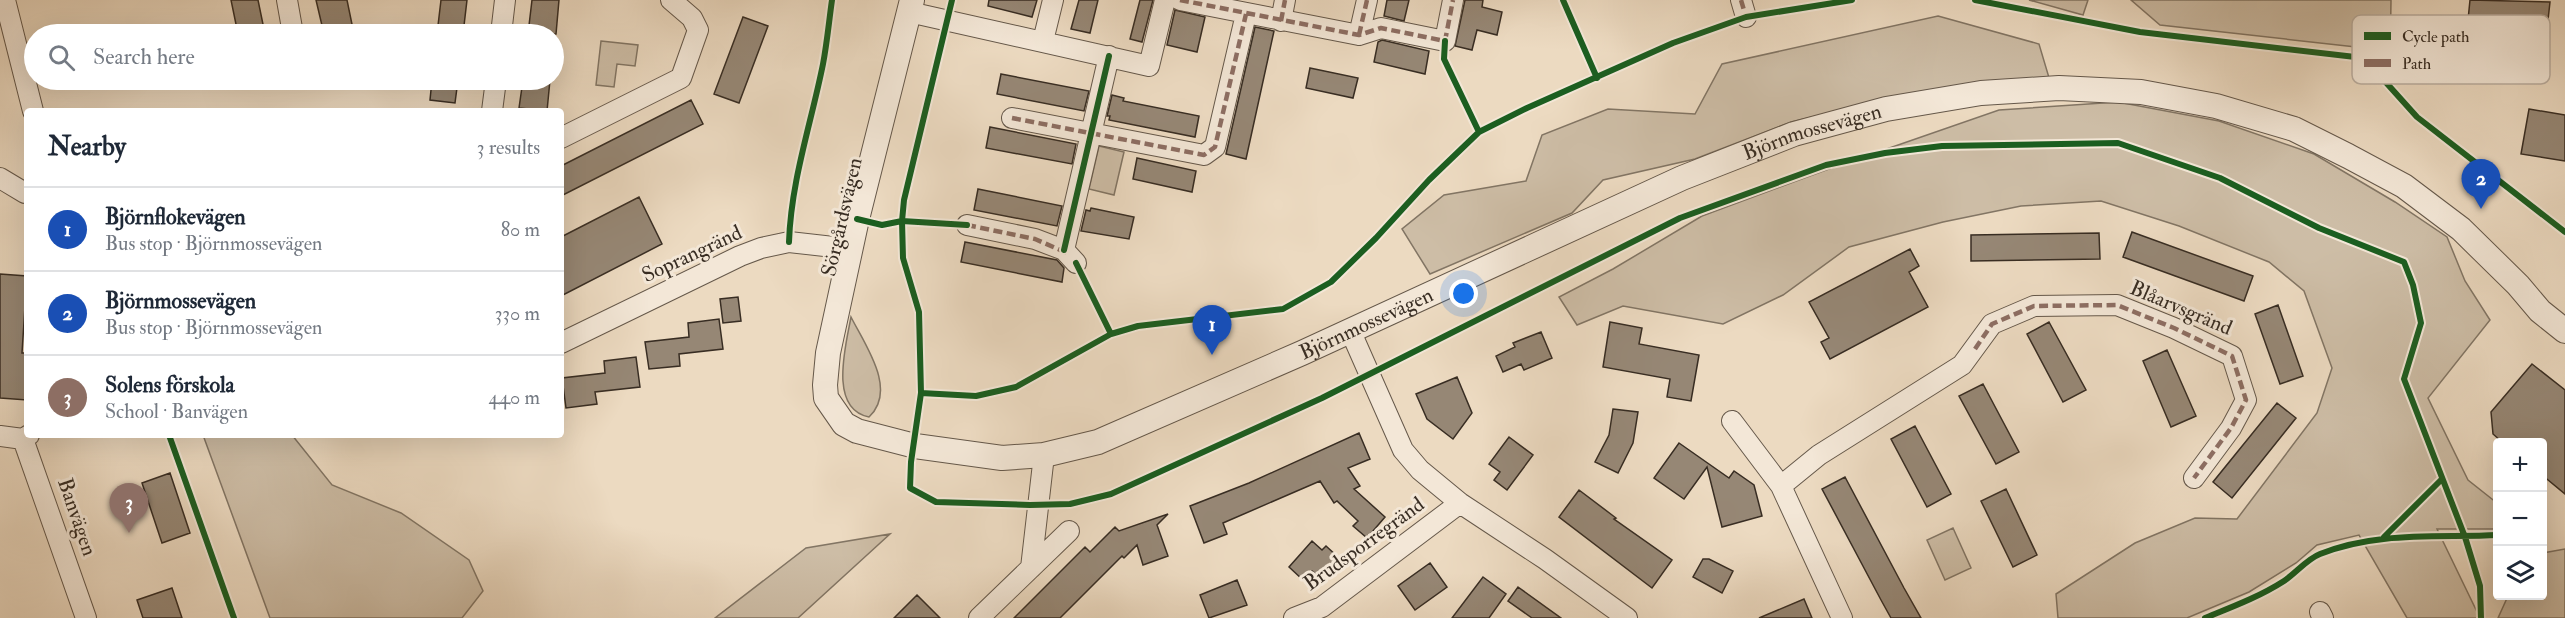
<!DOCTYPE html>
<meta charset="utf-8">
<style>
:root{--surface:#fff;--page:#f2f2f3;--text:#1f2937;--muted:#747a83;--line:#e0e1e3;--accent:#8f2418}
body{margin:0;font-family:"IM FELL Double Pica",serif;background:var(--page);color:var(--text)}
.controls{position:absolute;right:18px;bottom:18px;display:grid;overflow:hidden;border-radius:6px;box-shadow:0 6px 24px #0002}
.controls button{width:54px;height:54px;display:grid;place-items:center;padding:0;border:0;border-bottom:2px solid var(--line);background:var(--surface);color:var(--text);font:30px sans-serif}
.you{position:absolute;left:1464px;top:294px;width:21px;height:21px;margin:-15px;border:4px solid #fff;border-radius:50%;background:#1a73e8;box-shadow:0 0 0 9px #1a73e833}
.badge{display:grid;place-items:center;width:39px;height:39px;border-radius:50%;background:var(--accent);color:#fff;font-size:20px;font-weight:700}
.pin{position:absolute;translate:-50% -50px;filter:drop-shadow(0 2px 3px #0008)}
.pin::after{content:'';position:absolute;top:32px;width:21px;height:18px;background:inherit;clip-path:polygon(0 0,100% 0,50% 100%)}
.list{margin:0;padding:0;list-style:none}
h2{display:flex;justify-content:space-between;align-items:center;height:78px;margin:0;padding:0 24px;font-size:26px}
h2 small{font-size:20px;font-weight:400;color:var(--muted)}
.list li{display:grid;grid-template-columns:39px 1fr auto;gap:18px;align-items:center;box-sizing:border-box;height:84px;padding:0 24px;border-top:2px solid var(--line)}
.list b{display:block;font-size:22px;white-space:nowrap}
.list p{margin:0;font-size:20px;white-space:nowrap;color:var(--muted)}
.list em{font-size:20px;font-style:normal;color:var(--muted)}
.icon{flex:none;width:33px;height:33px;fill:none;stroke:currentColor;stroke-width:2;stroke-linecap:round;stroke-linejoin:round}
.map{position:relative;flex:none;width:2565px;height:618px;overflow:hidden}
.search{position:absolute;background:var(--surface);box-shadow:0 6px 24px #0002;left:24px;top:24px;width:540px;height:66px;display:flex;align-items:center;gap:15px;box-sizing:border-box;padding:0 21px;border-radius:33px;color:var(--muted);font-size:22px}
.panel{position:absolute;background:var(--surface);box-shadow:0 6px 24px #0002;left:24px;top:108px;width:540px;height:330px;border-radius:6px}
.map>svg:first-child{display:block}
</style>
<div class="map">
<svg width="2565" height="618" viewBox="0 0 2565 618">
<rect width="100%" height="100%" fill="#ecdac1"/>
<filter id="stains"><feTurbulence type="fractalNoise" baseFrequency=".00333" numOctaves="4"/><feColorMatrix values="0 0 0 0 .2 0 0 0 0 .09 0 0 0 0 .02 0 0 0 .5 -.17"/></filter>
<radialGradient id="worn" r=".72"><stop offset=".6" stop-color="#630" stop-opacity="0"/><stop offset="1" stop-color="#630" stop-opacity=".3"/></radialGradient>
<path fill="#cdbda6" stroke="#827564" stroke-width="1.5" d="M2029 0H2088L2083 15Z
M2131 0H2391L2390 66 2356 47 2160 25Z
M1938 16 2039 44 2050 81 1913 93 1791 122 1695 159 1603 180 1572 213 1430 274 1402 229 1444 195 1526 181 1542 135 1608 109 1695 114 1722 64Z
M601 41 638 45 635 66 617 64 614 87 596 85Z
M2118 102 2219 121 2314 154 2395 202 2447 237 2465 281 2490 320 2428 398 2468 480 2497 503V529H2437L2480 618H2407L2359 535 2317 545 2296 563 2249 592 2187 618H2058L2056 594 2135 543 2195 518 2237 519 2317 413 2332 368 2304 291 2269 262 2179 226 2101 201 2021 206 1943 222 1849 247 1783 295 1723 324 1623 306 1577 325 1559 297 1613 269 1702 216 1826 170 1999 110Z
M1099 146 1124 152 1114 195 1089 189Z
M851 317C865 345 898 390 869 417 828 409 846 345 851 317Z
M203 435H292L332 485 401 513 469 560 483 591 462 618H270Z
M1953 528 1971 568 1945 580 1927 540Z
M890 534 798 618H715L806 548Z
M2565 549V618H2498L2508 596H2542L2543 553Z"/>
<path fill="#968775" stroke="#382d23" stroke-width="1.5" d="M231 0H258L265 34H238Z
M316 0H347L354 34H324Z
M441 0H467L463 34H437Z
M532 0H559L556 34H528Z
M989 0H1037L1032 17 988 6Z
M1079 0H1098L1090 33 1071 29Z
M1140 0H1153L1142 42 1130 39Z
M1387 0H1409L1404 21 1384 16Z
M1465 0H1483L1482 7 1502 12 1497 35 1477 30 1472 50 1455 46Z
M2470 0 2550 2 2546 38 2467 30Z
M1175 10 1205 17 1197 52 1167 45Z
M743 17 768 26 739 103 714 94Z
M1255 27 1274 31 1246 159 1226 154Z
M1382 40 1429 51 1425 74 1374 62 1378 42Z
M1310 68 1358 78 1353 98 1306 88Z
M1001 74 1089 91 1084 111 997 94Z
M432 80H458L455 103 430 100Z
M523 80H550L547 111 519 108Z
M1112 95 1124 98 1123 101 1199 116 1195 137 1109 120 1110 116H1107Z
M691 100 703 124 561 196V166Z
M2529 109 2565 115V161L2521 154Z
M990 127 1076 144 1072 164 986 148Z
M1137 158 1196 171 1192 192 1133 179Z
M978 189 1062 206 1057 226 974 210Z
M639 197 662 244 561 296V237Z
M1091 208 1134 217 1129 239 1081 231 1086 210 1090 211Z
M2132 232 2253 276 2244 301 2123 257Z
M2099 233 2100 259 1971 261V235Z
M965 242 1057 260 1064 268 1062 282 961 262Z
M1910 249 1919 266 1909 272 1928 307 1830 359 1821 342 1829 338 1809 302Z
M0 274 27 276 22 353H27V400L0 398Z
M738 297 741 321 723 323 720 299Z
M2278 305 2303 376 2280 384 2255 314Z
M719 319 723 349 679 354 680 366 649 369 645 342 689 337 688 323Z
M1610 322 1642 328 1639 344 1699 355 1691 401 1667 397 1670 379 1603 367Z
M2049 322 2086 390 2063 402 2027 334Z
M1541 332 1552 358 1524 370 1521 364 1503 372 1496 356 1515 347 1513 343Z
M2167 350 2196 416 2171 427 2143 361Z
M636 357 640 387 595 392 597 404 566 408 562 378 605 373 604 361Z
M2532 364 2565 390V494L2542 475V442H2502L2493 434 2491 412Z
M1457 377 1472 413 1453 439 1427 419 1416 394Z
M1983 384 2019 452 1996 464 1959 396Z
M2277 403 2296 418 2232 498 2213 482Z
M1613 409 1638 412 1633 443 1618 473 1595 462 1609 435Z
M1915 426 1951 494 1927 507 1891 439Z
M1359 433 1370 459 1348 468 1360 486 1354 489 1385 517 1367 538 1353 526 1358 521 1337 501 1334 503 1320 481 1223 523 1227 534 1204 543 1190 506 1249 483Z
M1509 437 1533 455 1507 490 1494 480 1500 472 1489 464Z
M1679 443 1729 478 1734 471 1754 485 1762 516 1722 527 1707 467 1684 499 1654 478Z
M170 473 190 533 162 543 142 483Z
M1845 477 1904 588 1921 618H1891L1881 600 1822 489Z
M2006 489 2037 555 2013 567 1981 501Z
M1579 490 1616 518 1614 519 1672 560 1652 588 1559 517Z
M1168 514 1157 525 1168 556 1143 565 1137 545 1124 558 1122 556 1060 618H1014L1085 547 1090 552 1115 527 1119 531Z
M1312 541 1322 550 1326 546 1338 557 1320 577 1312 571 1303 580 1289 567Z
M1703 559H1709L1733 571 1722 593 1693 577Z
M1430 563 1447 587 1415 610 1398 586Z
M1483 577 1506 594 1489 618H1452Z
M1237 580 1247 605 1209 618 1200 595Z
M1518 587 1561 618H1532L1508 601Z
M172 588 182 618H143L137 600Z
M917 595 940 618H894Z
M1804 599 1812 618H1759Z"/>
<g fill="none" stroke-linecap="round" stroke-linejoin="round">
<g stroke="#65584a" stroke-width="22">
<path id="minor" d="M5 0 33 111
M287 0 293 34
M1180 0 1359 35 1381 28 1445 41 1453 0
M1741 0 1746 17
M909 12 1149 66 1165 0
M1281 21 1285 0
M501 34 505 0
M1359 35 1367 0
M1043 41 1053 0
M492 111 496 80
M1012 118 1204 155 1215 147 1246 14
M561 138 681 78 698 30 692 18 671 0
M0 178 25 193 27 191
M967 225 1035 239 1064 250 1076 263
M1064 250 1109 56
M1350 330 1403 450 1420 470 1460 503 1545 559 1627 618
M561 343 740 256 761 248 789 242 851 249
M1732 421 1781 486 1842 618
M29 435 23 439 86 618
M0 436 23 439
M1781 486 1819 455 1962 365 1992 324 2034 306 2117 305 2174 328 2232 356 2246 400 2231 428 2194 478
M1031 568 1044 455
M2320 612 2323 618
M979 618 1069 531
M1294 618 1322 607 1460 503"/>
</g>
<g stroke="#65584a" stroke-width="26">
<g id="tertiary">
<path id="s1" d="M912 0 857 219 828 353 825 385 826 398 844 424 857 431 915 446 1002 458 1044 455 1098 442 1302 353 1682 178 1794 134 1886 109 1981 93 2059 88 2141 92 2216 106 2294 129 2348 156 2404 186 2461 229 2518 285 2540 311 2565 331"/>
</g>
</g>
<use href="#minor" stroke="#f3e7d7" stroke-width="20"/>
<use href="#tertiary" stroke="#f3e7d7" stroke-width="24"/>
<path stroke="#8d6e63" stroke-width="4.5" stroke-dasharray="9 4.5" stroke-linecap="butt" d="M1180 0 1359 35 1381 28 1445 41 1453 0
M1741 0 1746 17
M1281 21 1285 0
M1359 35 1367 0
M1012 118 1204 155 1215 147 1246 14
M967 225 1035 239 1067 253
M1975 349 1992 324 2034 306 2117 305 2174 328 2232 356 2246 400 2231 428 2194 478"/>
<g stroke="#f3e7d7" stroke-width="10">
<path id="cycleway" d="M952 0 904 200 902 221 903 258 919 312 921 393 911 462 910 488 936 502 1030 505 1070 504 1111 494 1322 398 1680 218 1826 165 1885 153 1942 146 2118 143 2220 178 2319 228 2404 262 2413 285 2421 323 2404 379 2465 537 2480 586 2481 618
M1563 0 1597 78
M1975 0 2140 32 2364 58 2417 117 2565 232
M1445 41 1444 59 1479 132
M857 219 882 225 902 221 967 225
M789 242C791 181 811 124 823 64 827 43 829 21 832 0
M1064 250 1109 56
M1076 263 1111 334
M921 393 976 396 1016 387 1111 334 1138 326 1283 309 1331 282 1376 238 1429 180 1479 132 1527 108 1673 43 1746 17 1852 0
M169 435 234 618
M2384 537 2442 479
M2205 618C2232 607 2259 597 2284 581 2296 573 2307 559 2320 554 2377 531 2438 538 2498 535"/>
</g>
<use href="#cycleway" stroke="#1b5e20" stroke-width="6"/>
</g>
<g text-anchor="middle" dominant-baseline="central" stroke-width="6" stroke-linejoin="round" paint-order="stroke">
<g font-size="21" fill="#382d23" stroke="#f3e7d7">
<text stroke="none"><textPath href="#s1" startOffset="1479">Björnmossevägen</textPath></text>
<text transform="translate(842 217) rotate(-77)">Sörgårdsvägen</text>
<text transform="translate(692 254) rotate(-25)">Soprangränd</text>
<text transform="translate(2181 308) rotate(23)">Blåarvsgränd</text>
<text stroke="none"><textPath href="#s1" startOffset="993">Björnmossevägen</textPath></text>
<text transform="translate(77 517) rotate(71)">Banvägen</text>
<text transform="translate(1364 544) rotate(-36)">Brudsporregränd</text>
</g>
</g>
<rect x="2352" y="15" width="198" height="69" rx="9" fill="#f3e7d7" stroke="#bbafa1" stroke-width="1.5"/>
<rect x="2364" y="32" width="27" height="8" fill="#1b5e20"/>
<rect x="2364" y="59" width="27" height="8" fill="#8d6e63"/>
<g font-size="16" fill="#382d23">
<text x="2402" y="42">Cycle path</text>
<text x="2402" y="69">Path</text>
</g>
<rect width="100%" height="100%" filter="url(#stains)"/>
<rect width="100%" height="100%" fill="url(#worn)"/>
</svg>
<div class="controls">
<button>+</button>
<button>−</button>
<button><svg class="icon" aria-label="layers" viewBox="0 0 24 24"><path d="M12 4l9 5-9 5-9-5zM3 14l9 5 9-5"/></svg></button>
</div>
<div class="you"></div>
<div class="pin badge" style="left:1212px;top:355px;background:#1a4fb4">1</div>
<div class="pin badge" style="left:2481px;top:209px;background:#1a4fb4">2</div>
<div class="pin badge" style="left:129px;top:533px;background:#8d6e63">3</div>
<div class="search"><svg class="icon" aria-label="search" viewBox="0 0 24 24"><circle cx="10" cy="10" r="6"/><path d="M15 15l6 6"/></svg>Search here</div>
<section class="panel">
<h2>Nearby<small>3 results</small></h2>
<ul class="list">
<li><span class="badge" style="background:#1a4fb4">1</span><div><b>Björnflokevägen</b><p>Bus stop · Björnmossevägen</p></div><em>80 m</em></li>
<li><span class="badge" style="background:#1a4fb4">2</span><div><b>Björnmossevägen</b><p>Bus stop · Björnmossevägen</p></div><em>330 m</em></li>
<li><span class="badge" style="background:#8d6e63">3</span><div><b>Solens förskola</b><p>School · Banvägen</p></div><em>440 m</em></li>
</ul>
</section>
</div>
